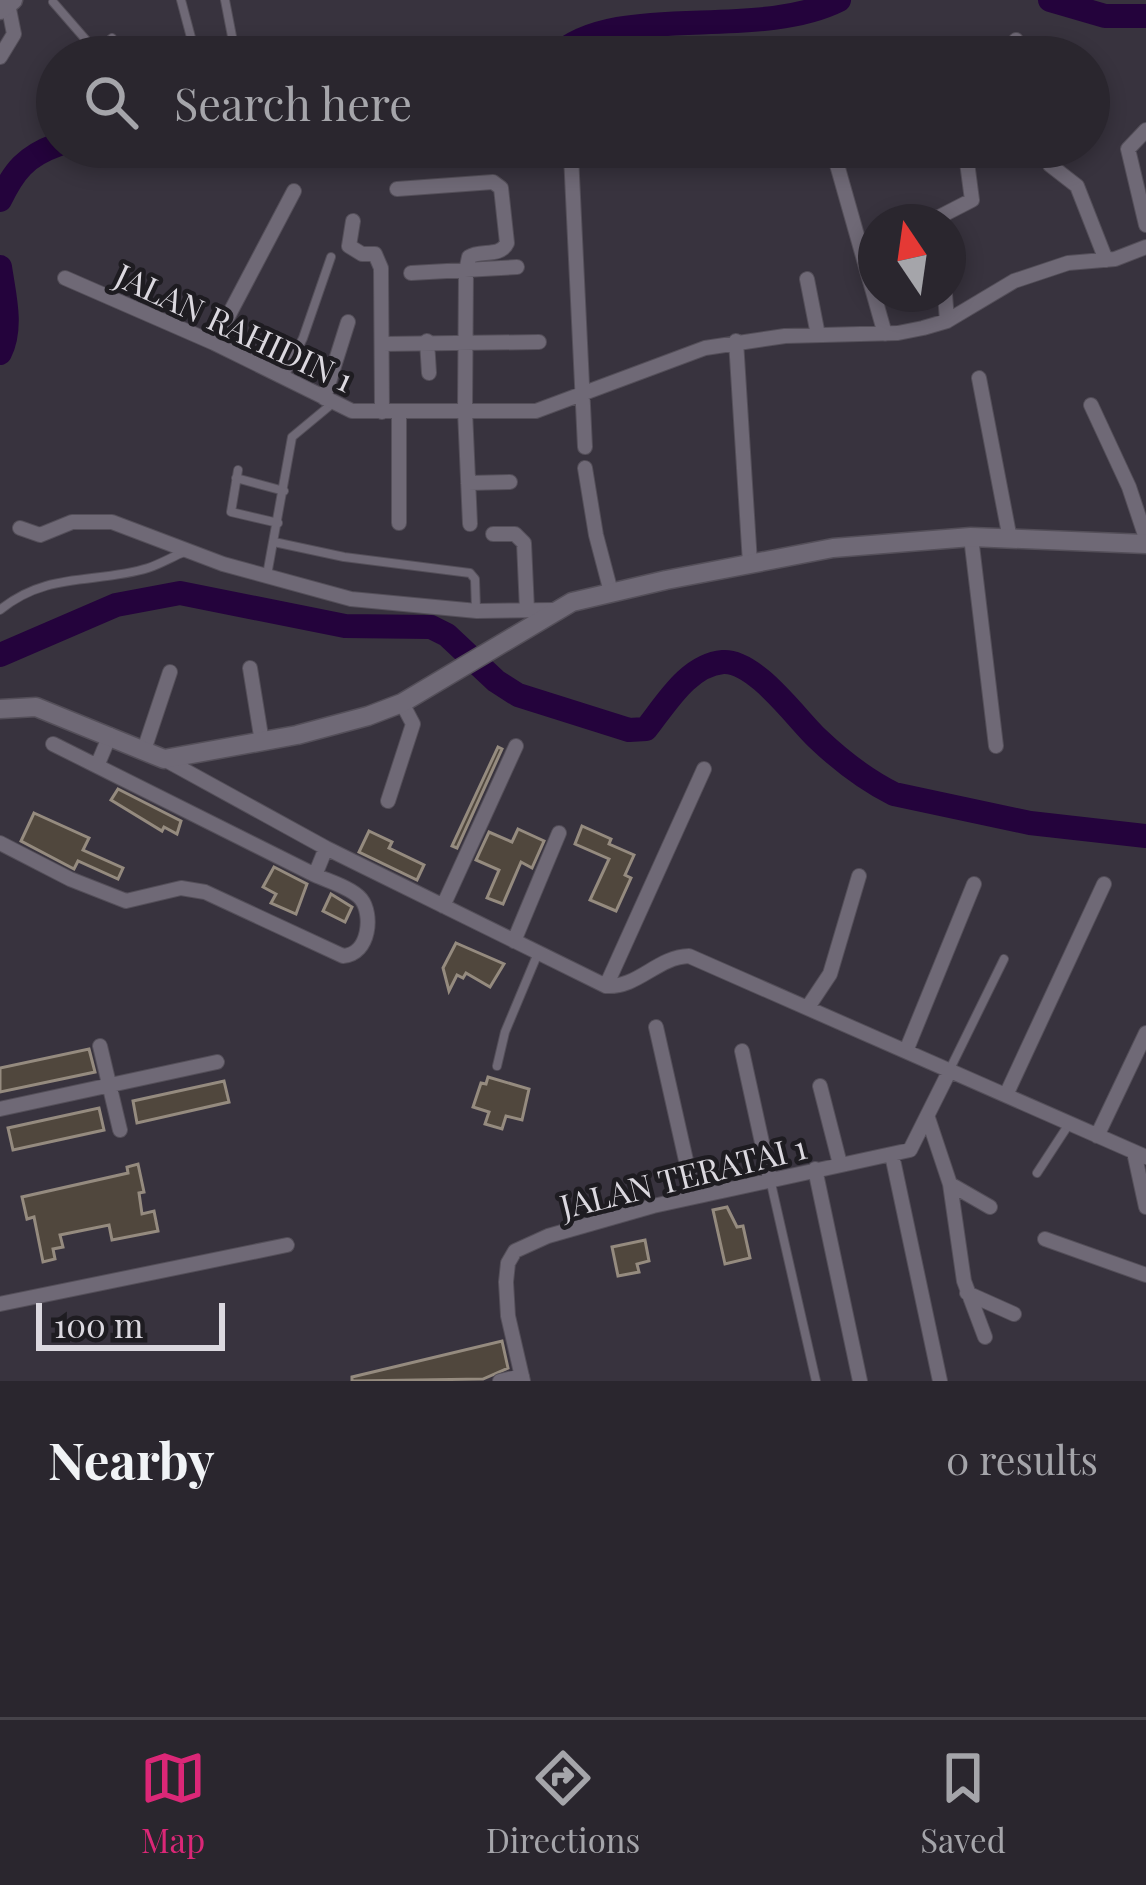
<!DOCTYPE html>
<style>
:root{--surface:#2a262e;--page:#322e36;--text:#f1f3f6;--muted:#a5a5aa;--line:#46434a;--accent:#db2777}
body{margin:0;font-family:"Playfair Display",serif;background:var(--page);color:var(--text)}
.compass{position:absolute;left:858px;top:204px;width:108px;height:108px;border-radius:50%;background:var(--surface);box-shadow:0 6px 18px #0003;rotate:347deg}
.scale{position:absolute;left:36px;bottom:30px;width:189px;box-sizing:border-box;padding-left:12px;border:6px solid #dbd8df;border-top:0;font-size:33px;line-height:42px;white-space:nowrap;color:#dbd8df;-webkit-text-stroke:9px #1e1c21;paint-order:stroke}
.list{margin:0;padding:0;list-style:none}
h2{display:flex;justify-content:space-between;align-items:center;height:156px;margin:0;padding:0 48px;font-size:51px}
h2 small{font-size:39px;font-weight:400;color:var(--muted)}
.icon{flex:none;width:66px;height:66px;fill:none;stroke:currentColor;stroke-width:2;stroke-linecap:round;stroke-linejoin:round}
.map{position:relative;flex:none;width:1146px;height:1381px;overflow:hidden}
.search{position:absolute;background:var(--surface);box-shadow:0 6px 18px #0003;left:36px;right:36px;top:36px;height:132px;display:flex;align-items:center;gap:30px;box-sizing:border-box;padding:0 42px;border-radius:66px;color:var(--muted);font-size:45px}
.sheet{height:336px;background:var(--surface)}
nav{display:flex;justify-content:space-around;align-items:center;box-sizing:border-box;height:168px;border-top:3px solid var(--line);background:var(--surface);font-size:33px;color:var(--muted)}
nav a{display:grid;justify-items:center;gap:6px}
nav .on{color:var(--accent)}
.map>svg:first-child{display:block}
</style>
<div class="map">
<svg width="1146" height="1381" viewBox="0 0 1146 1381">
<rect width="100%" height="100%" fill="#38333e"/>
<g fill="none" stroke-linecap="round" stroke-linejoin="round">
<path stroke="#24033c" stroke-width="24" d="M1050 0 1105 16H1146
M555 57C614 0 755 42 839 0
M0 200C14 171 26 156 57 145
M0 267C4 295 13 327 0 353
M0 655 116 605 180 593 345 626 431 627 447 635 496 681 518 695 629 730 646 729C666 704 688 665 723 662 755 660 796 718 817 738 840 760 866 780 894 794L1030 823 1146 836"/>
</g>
<path fill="#50473d" stroke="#958b7f" stroke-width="3" d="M498 747 502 749 457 848 452 846Z
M118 789 181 821 177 834 164 827 162 831 111 800Z
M34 813 89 838 83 850 123 868 118 879 78 861 74 869 21 841Z
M582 826 611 839 609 844 634 855 625 875 631 878 616 911 590 900 609 859 575 844Z
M518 829 544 841 532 868 521 862 503 904 487 898 499 870 476 860 489 832 512 842Z
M369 831 392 842 389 848 424 865 417 880 359 852Z
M274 867 307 884 296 914 271 903 276 894 263 887Z
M331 894 352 907 345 922 323 911Z
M456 943 504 964 490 987 466 973 463 978 457 975 449 991 443 968Z
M89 1049 95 1072 0 1092V1068Z
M488 1077 529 1089 522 1120 506 1116 502 1129 485 1124 489 1112 473 1107 481 1083 486 1084Z
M224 1081 229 1102 137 1123 133 1101Z
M99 1108 104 1130 13 1150 8 1128Z
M138 1164 144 1192 139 1193 142 1214 154 1211 158 1231 112 1240 109 1225 60 1235 63 1247 53 1249 55 1259 43 1262 34 1217 27 1219 22 1197 128 1173 127 1167Z
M727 1207 737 1227 743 1226 750 1258 725 1264 713 1210Z
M645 1240 649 1261 637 1264 639 1272 618 1276 612 1247Z
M502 1341 508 1368 483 1379 352 1381V1377Z"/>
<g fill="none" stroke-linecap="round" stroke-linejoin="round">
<g stroke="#544f59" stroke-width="10">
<path id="service" d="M181 0 193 45
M225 0 236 57
M53 2 93 48H100L112 38
M284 377 303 338 331 257
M238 470 231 512 278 523
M236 478 284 491
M274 542 344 557 470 573 475 579 476 609
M267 575 292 437 333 403
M0 610C47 571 97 584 148 568 160 564 172 557 184 552
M497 1066 505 1032 538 953
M950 1069 1004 959
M1037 1173 1069 1124
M770 1179 816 1381"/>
</g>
<g stroke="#544f59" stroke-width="16">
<path id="minor" d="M1016 40 1025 57
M950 44 952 57
M0 57 14 34 8 4
M1146 130 1128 149 1146 225
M832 147 885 334
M1044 147 1050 165 1077 186 1106 260
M571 155 585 447
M397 189 493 182 501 188 507 243C500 258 480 249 469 257L466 271 465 411 470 524
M353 221 349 246 362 254H375L381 268 382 412
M902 222 939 217
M939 222V217L972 200 965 147
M411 273 517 267
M65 278 214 343 352 411H536L705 348 785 336 898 333 923 328 947 321 1014 281 1068 263 1115 259 1146 247
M807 279 818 335
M945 294 947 321
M427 341 429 373
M736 341 750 563
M214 343 294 191
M382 344 539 342
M979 378 1010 539
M324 398 348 322
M1091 405 1129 487 1146 538
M399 411V523
M585 468 596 535 611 592
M468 483 510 482
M20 528 40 535 72 522H112L223 564 351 599 477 611 554 610
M493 534H515L524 543 527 610
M971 537 996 746
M250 668 262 742
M110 735 97 766 315 875
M53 744 97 766
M144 750 170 672
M164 759 326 848 606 986C638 988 657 957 689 956L1146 1157
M388 801 413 724 402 703
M0 843 70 879 126 901 181 888 205 892 343 956C370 954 373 914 361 899 352 888 328 881 315 875L326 848
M443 906 516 746
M514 941 559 833
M606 986 704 769
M808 1007 830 974 859 876
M656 1027 694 1196
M100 1046 120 1130
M742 1051 770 1179
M906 1051 974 884
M820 1086 840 1164
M1006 1095 1104 884
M0 1109 217 1062
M928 1118 950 1184 964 1281 985 1337
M1097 1136 1146 1033
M1134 1152 1146 1207
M892 1155 940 1381
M815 1169 860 1381
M950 1184 990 1207
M1045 1239 1146 1275
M967 1293 1014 1314
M0 1304 287 1245
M500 1381 522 1376
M523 1381 508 1316 506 1282 508 1263 515 1251 548 1236 653 1206 910 1150 950 1070"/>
</g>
<g stroke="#544f59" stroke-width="21">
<path id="tertiary" d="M0 10 13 0
M0 709 36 707 164 759 297 735 368 716 402 703 572 602 666 580 833 548 971 537 1146 544"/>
</g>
<use href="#service" stroke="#6f6976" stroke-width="8"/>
<use href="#minor" stroke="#6f6976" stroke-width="14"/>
<use href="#tertiary" stroke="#6f6976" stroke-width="18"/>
</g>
<g text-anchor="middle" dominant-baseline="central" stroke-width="9" stroke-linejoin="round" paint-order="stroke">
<g font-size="33" fill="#dbd8df" stroke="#1e1c21">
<text transform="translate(235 326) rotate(25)">JALAN RAHIDIN 1</text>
<text transform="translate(683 1175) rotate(-14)">JALAN TERATAI 1</text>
</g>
</g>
</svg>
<svg class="compass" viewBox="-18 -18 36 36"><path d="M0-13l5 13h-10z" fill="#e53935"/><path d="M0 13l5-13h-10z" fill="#a5a5aa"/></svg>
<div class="scale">100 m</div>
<div class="search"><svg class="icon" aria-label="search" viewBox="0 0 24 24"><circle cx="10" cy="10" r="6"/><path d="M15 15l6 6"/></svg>Search here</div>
</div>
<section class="sheet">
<h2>Nearby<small>0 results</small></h2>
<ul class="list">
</ul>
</section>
<nav>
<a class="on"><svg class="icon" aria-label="map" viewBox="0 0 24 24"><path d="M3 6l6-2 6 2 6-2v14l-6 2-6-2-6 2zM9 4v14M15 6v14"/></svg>Map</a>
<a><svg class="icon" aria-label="directions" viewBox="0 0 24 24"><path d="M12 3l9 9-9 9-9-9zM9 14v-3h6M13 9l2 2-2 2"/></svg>Directions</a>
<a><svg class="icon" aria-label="saved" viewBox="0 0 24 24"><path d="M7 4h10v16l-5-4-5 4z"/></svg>Saved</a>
</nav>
